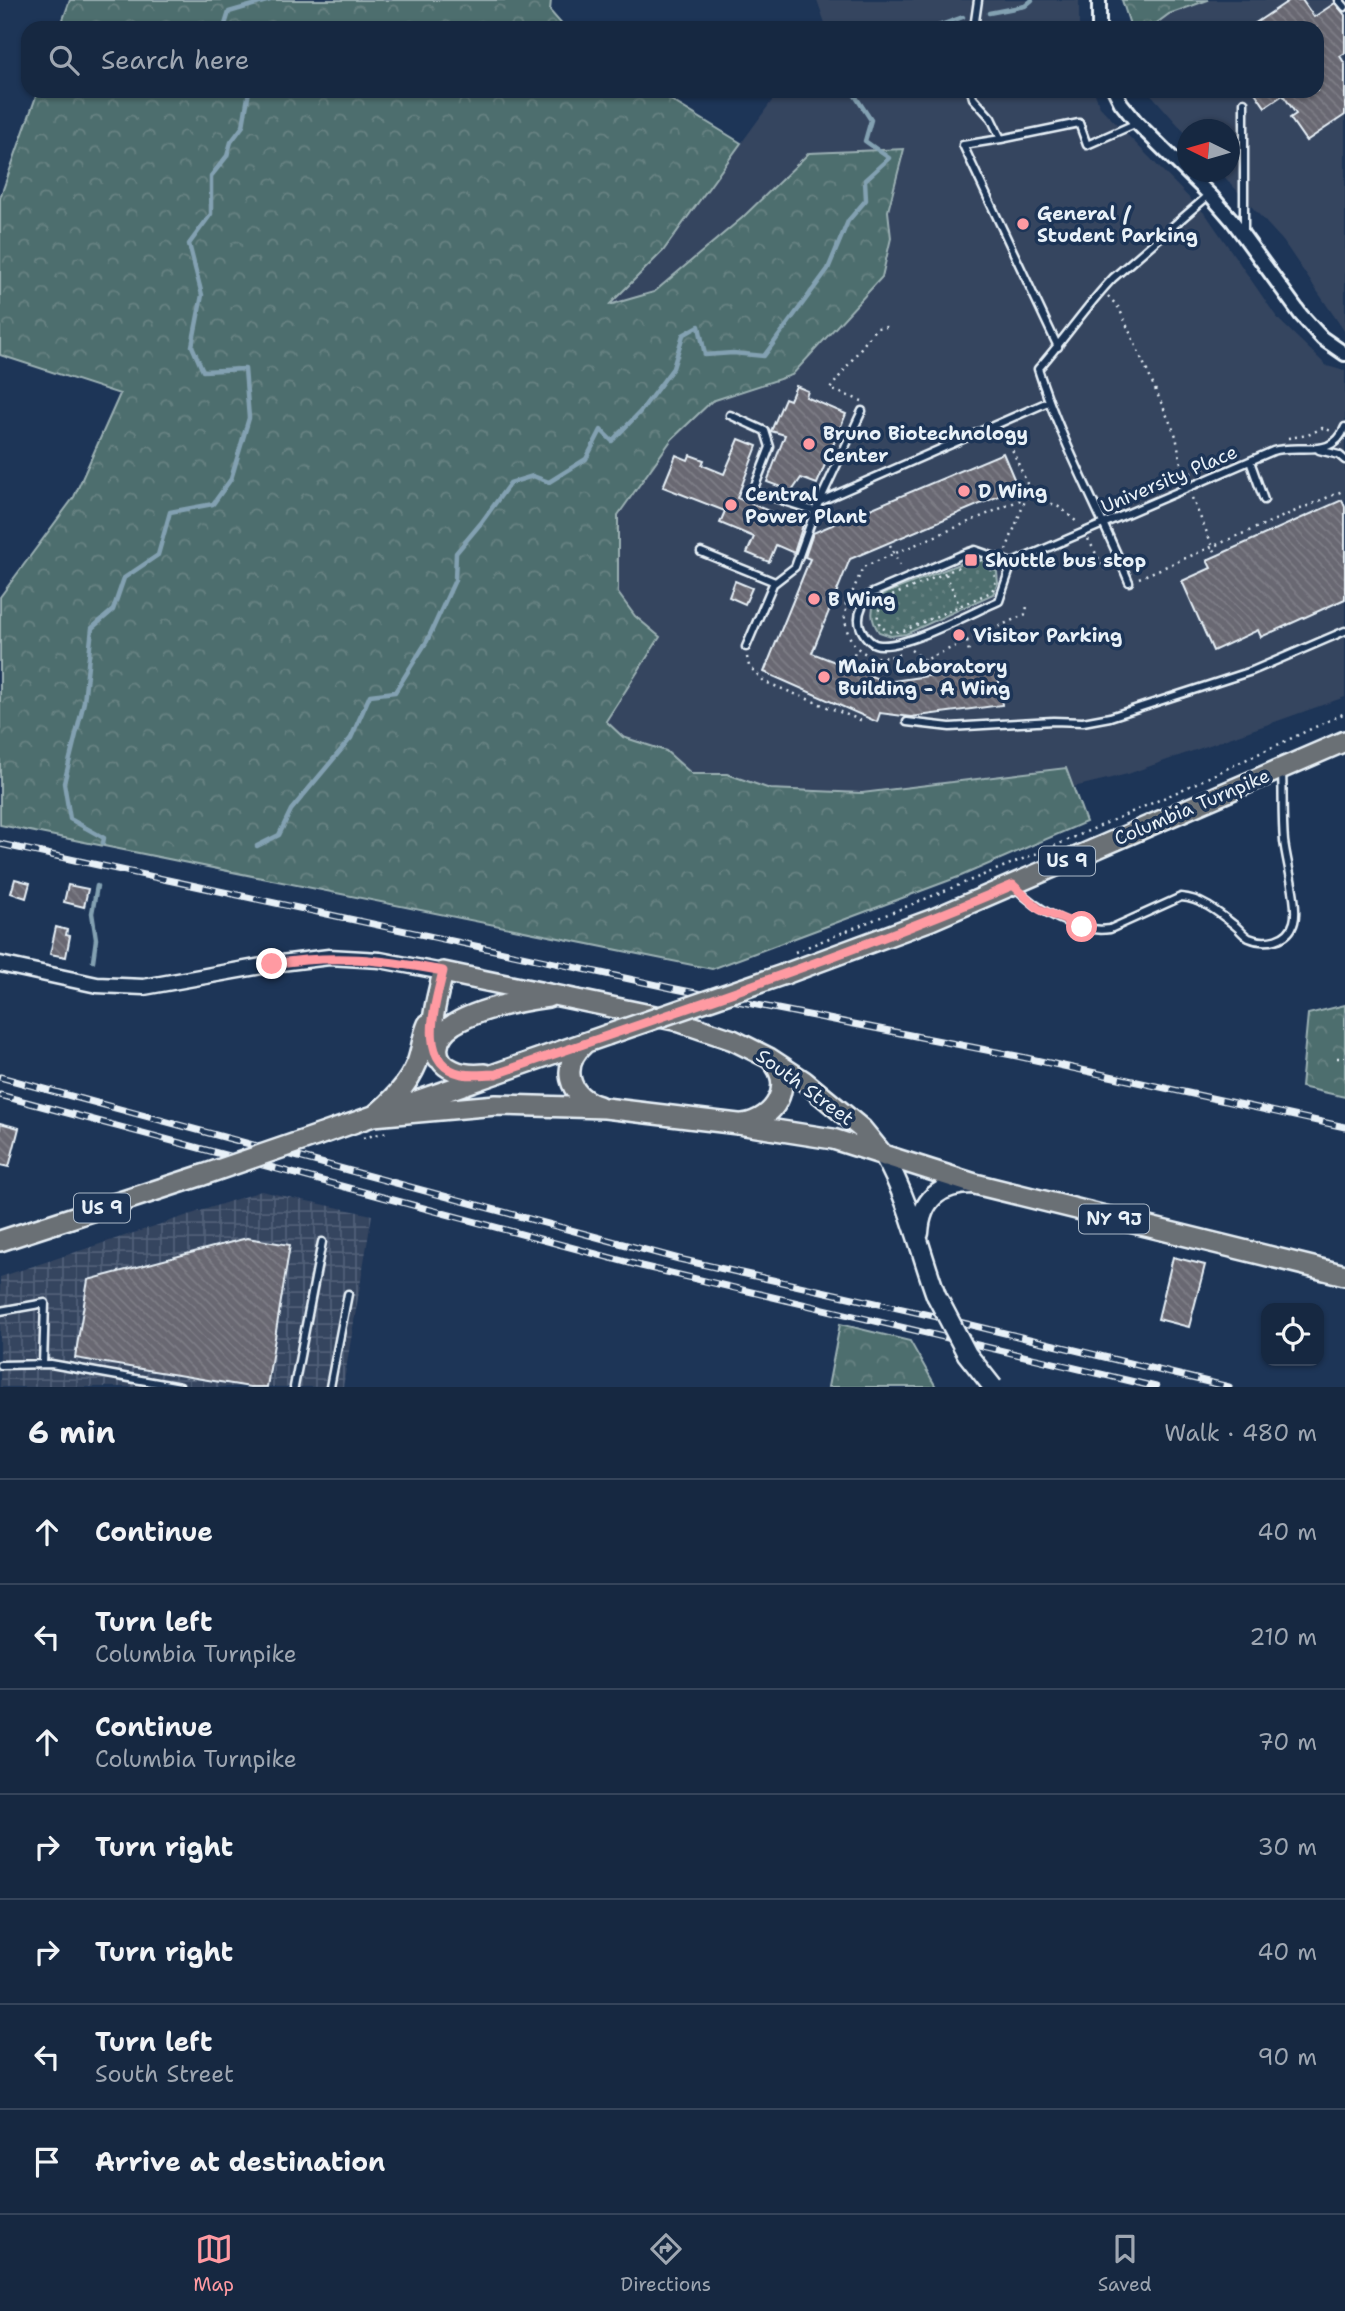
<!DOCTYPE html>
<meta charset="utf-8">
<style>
:root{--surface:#162841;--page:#23344c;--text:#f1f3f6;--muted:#9ea6b1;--line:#35445a;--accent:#ff9aa2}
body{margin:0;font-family:"Shantell Sans",sans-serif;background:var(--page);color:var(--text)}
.controls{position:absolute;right:21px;bottom:21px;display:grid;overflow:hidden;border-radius:14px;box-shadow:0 2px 5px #0004}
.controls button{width:63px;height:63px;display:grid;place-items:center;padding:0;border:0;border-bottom:2px solid var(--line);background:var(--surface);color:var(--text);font:35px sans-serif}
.compass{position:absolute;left:1177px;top:119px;width:63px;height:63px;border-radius:50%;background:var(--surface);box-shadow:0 2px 5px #0004;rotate:275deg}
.stop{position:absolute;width:21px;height:21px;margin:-16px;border:5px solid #ff9aa2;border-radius:50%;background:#fff}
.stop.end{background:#ff9aa2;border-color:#fff;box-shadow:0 2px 7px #0008}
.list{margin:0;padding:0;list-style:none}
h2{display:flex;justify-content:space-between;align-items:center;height:91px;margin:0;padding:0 28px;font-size:30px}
h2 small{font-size:23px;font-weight:400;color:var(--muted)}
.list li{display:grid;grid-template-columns:46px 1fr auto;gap:21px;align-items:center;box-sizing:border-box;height:105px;padding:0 28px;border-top:2px solid var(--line)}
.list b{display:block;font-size:26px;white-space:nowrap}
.list p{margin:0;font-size:23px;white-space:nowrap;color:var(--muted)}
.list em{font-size:23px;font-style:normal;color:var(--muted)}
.icon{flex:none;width:38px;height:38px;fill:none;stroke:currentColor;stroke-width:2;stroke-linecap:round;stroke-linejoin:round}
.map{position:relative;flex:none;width:1345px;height:1387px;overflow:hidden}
.search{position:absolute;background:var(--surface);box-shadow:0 2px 5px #0004;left:21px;right:21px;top:21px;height:77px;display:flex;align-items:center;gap:18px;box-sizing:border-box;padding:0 24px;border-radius:21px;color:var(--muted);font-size:26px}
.sheet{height:826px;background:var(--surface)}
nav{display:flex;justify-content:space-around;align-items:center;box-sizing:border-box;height:98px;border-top:2px solid var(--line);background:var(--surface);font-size:19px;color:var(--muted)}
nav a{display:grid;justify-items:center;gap:4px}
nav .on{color:var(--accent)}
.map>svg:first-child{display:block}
</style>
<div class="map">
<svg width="1345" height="1387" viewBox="0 0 1345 1387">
<defs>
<pattern id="industrial-grid" width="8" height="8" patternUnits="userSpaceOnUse" patternTransform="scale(1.75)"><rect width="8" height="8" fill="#34445f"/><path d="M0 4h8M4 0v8" fill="none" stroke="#515f77"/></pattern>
<pattern id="grass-dots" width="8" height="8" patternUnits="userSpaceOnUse" patternTransform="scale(1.75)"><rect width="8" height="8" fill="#4e6e6e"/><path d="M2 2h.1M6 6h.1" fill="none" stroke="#688383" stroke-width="1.8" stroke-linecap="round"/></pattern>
<pattern id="forest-crowns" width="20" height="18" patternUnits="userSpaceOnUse" patternTransform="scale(1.75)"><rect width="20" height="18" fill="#4e6e6e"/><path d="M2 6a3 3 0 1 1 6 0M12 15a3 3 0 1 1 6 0" fill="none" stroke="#688383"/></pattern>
<pattern id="building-back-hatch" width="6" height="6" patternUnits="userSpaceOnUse" patternTransform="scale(1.75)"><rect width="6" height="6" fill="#696872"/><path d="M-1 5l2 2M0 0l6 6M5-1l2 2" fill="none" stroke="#7e7e87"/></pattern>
</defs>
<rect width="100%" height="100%" fill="#1d3557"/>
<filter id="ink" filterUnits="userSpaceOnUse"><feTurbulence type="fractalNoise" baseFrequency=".0143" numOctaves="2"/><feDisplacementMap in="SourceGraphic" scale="14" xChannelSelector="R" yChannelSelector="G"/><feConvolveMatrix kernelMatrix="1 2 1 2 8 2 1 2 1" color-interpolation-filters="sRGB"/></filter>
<g filter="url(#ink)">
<path fill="#34445f" d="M817 0H1079V28H825L826 26Z
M1208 0H1345V332L1283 241 1220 172H1230V130H1188L1187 135 1148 91H1317V28H1150L1169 14Z
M779 91H1094L1100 107 1207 216 1278 319 1327 366 1345 371V697L1128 774 898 829 771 862 612 848 390 521 663 251Z"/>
<path fill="url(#industrial-grid)" d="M261 1191 372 1215 343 1387H0V1277Z"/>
<path fill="url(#grass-dots)" stroke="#9bb0b3" stroke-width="2" d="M974 558H981L997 572 998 583 993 594 906 634 891 636 879 632C870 619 870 609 879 596Z"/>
<path fill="url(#forest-crowns)" stroke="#9bb0b3" stroke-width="2" d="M70 0H551L550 11 565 28H60Z
M1122 0H1208L1169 14 1150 28H1131Z
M38 91H656L741 143 663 251 609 305 654 292 742 218 809 153 904 149 888 211 891 238 882 277 792 375 712 401 672 439 618 515V593L635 616 660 637 606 721 623 737 666 751 692 774H727L770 789 862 793 1066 768 1086 822 961 876 712 969 0 825V597L74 497 120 394 0 355V198Z
M1345 1005V1097L1301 1087 1308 1014Z
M840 1324 910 1341 936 1387H828Z"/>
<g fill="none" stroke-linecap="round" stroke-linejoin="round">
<path stroke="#83a1b2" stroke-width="4.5" d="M989 13 1025 6 1032 0
M224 28 229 12 270 0
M932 28 963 17
M103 843 104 838 70 819 64 783 84 702 92 628 113 610 124 578 158 555 170 512 213 504 231 479 249 418 245 369 203 371 192 346 202 295 189 244 211 214V176L227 156 231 142 243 126 249 91
M257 846 279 835 291 810 351 738 370 695 395 692 427 641 455 580 456 553 481 523 510 483 533 476 549 482 586 459 601 430 612 441 640 412 673 368 683 335 699 326 705 355 733 353 764 356 828 269 848 221 866 200 865 180 889 158 865 141 871 120 852 91
M93 961 96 939 92 913 97 886"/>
</g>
<path fill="url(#building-back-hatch)" stroke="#e8f1f8" stroke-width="2" d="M1290 0H1302L1314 17 1335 3 1345 15V53L1340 56 1345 64V115L1306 141 1290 118 1296 114 1283 95 1265 107 1254 91H1317V28H1248Z
M796 386 808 391 806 397 846 414 817 484 801 478 792 491 767 482 785 435 771 431 785 398 790 400Z
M739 439 757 446 737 498 803 525 794 553 776 545 769 562 747 553 754 537 720 523 725 511 663 487 676 455 688 460 690 455 704 460 702 465 724 474Z
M1003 453 1018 488 850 559 812 653 886 682 997 666 1002 705 911 717 880 713 877 722 764 672 810 559 805 557 813 533Z
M1342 500 1345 507V599L1261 637 1258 630 1213 651 1182 581 1211 568 1207 560Z
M735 581 752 588 745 604 729 597Z
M15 879 30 883 26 898 11 893Z
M68 885 88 889 84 907 64 902Z
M56 927 67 930 66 935 70 936 66 957 50 954Z
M0 1123 19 1128 9 1167 0 1165Z
M247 1238 290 1245 267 1387H250L75 1358 88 1280Z
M1173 1257 1205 1265 1189 1327 1158 1319Z"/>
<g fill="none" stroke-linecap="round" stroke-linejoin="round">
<g stroke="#e8f1f8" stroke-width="11">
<path id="service" d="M1339 0 1345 7
M974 28 978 0
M971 91 973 98 991 118 1001 139 1079 123 1087 145 1137 123
M1244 102V233
M1001 139 963 145 1058 347
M730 415 765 431 770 447 753 491 815 511
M1319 450 1339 455 1345 460
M1250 461 1264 500
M821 501 1048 402
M701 552 775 582
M1012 563 999 601C971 613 908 647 881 645 871 645 865 637 861 629 855 616 862 604 870 594L966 553 975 550 1012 563 1273 451C1300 443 1333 460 1345 427
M1129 582C1100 511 1061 442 1038 369 1064 340 1086 306 1113 278L1209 195
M746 647 773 584 795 567 815 511 862 411
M907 722 950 727 1053 721 1083 722 1110 717 1252 671 1345 631
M1016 888C1037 910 1078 934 1110 929L1181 897C1200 898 1218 912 1233 924 1239 928 1243 935 1249 938 1265 945 1289 941 1294 922 1299 906 1286 860 1284 841 1282 818 1283 794 1282 770
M0 1311 45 1303 43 1364
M0 1365 51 1364 180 1387
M294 1387 322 1242
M330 1387 348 1294"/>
</g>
<g stroke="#e8f1f8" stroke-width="18">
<path id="minor" d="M1099 28V0
M1115 91 1121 103 1137 123 1212 197 1232 220 1301 315 1322 338 1345 354"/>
</g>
<g stroke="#e8f1f8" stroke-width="19">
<path id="tertiary" d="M0 964 97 985 144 987 273 964 329 957 380 960 443 972"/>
</g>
<g stroke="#e8f1f8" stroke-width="23">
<path id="secondary" d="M884 1156C909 1200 919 1248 936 1295
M919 1233C921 1199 940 1184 973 1184"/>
</g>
<g stroke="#e8f1f8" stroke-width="24">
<path id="primary" d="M785 974 931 920 1345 741
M585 1043C560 1065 567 1096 599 1106
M438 1058C426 1029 437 1000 443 972L674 1020 733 1040 769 1058 804 1081 862 1129 884 1156
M485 1074C474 1075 463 1075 453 1070 430 1060 435 1036 454 1024 479 1009 519 1001 548 997
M408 1104 607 1035
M374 1116C392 1101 408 1085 417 1063 422 1050 422 1037 428 1024
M743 1124C775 1120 795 1085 771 1060
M319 1135 373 1116 496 1105 605 1108 738 1124 833 1139 975 1184 1345 1275
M0 1241 203 1175"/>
</g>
<path stroke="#e8f1f8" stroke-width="2.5" stroke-dasharray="2 5" stroke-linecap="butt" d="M1108 296 1119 308 1176 436 1184 479
M862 401 830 389 876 328 887 327
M1004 431 1032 495 1061 508 1079 524
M1288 438 1308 435 1322 428 1332 431
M1192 498 1217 556
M1107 510 1183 476 1223 461
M1088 539 1105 570
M890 545 902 570
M1006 550 1026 498
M980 560C992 567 1001 579 991 592L903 631C877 636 870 614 887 598L973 561Z
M946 574 960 607
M1139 578 1345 490
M838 602 848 605
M958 631 967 641 969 652
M911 650 925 660 1026 614 1027 605
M899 654C876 663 854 654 847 630 846 624 844 619 845 614 849 598 857 582 863 567L1032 495
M747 657 749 666 765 682 865 722
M852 661 856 648
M795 952 1052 847 1175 793 1345 713
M1337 1058H1345
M363 1138 387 1132"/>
<use href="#service" stroke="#1d3557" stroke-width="6"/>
<use href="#minor" stroke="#1d3557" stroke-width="12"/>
<use href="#tertiary" stroke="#1d3557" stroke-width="14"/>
<use href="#secondary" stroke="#1d3557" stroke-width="18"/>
<use href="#primary" stroke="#6b6f75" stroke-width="19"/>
<g stroke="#e8f1f8" stroke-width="7">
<path id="rail" d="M0 844 676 989 1017 1056 1345 1127
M0 1077 679 1259 938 1317 1229 1387
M0 1095 641 1266 1156 1387"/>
</g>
<use href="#rail" stroke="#1d3557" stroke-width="4.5" stroke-dasharray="13" stroke-linecap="butt"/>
<g stroke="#e8f1f8" stroke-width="23" stroke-linecap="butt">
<path id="secondary-bridge" d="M936 1295 967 1354 993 1387"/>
</g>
<g stroke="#e8f1f8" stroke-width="24" stroke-linecap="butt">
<path id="primary-bridge" d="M607 1035 785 974
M203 1175 319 1135"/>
</g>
<use href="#secondary-bridge" stroke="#1d3557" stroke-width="18"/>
<use href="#primary-bridge" stroke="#6b6f75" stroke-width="19"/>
</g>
</g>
<g fill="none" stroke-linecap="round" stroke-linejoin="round" filter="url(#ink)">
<path stroke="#ff9aa2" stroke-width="9" d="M272 964C337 954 379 959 443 971 436 1002 415 1064 462 1074 473 1076 485 1074 496 1074 670 1014 844 957 1013 885L1039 909 1082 927"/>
</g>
<g fill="#ff9aa2" stroke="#1d3557" stroke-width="2.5">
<circle cx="1023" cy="224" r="7"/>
<circle cx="809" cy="444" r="7"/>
<circle cx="964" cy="491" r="7"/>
<circle cx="731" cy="505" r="7"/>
<rect x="964" y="553" width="14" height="14" rx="3.5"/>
<circle cx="814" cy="599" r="7"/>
<circle cx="959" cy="635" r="7"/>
<circle cx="824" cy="677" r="7"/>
</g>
<g text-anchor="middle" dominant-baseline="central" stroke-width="7" stroke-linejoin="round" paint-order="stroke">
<g fill="#1d3557" stroke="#abb9c8" stroke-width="2">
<rect x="1039" y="846.5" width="56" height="29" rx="5"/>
<rect x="74" y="1193.5" width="56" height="29" rx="5"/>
<rect x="1079" y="1204.5" width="70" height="29" rx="5"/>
</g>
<g font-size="18" font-weight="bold" fill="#e8f1f8">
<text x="1067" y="861">US 9</text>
<text x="102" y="1208">US 9</text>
<text x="1114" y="1219">NY 9J</text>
</g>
<g font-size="19" font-weight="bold" fill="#e8f1f8" stroke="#1d3557" text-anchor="start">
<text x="1037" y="213">General /<tspan x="1037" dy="22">Student Parking</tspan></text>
<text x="823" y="433">Bruno Biotechnology<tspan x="823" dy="22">Center</tspan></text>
<text x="978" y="491">D Wing</text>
<text x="745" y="494">Central<tspan x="745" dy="22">Power Plant</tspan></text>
<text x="985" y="560">Shuttle bus stop</text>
<text x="828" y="599">B Wing</text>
<text x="973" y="635">Visitor Parking</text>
<text x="838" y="666">Main Laboratory<tspan x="838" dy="22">Building - A Wing</tspan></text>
</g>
<g font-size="19" fill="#e8f1f8" stroke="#1d3557">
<text transform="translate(1169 479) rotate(-23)">University Place</text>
<text transform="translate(1192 807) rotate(-23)">Columbia Turnpike</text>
<text transform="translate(805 1087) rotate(36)">South Street</text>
</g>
</g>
</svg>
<div class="controls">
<button><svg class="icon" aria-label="locate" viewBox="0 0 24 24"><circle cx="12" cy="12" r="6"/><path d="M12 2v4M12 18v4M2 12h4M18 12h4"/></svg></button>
</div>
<svg class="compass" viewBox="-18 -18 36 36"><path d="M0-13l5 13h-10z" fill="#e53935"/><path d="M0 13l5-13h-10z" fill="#9ea6b1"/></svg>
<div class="stop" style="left:1082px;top:927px"></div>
<div class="stop end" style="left:272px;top:964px"></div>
<div class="search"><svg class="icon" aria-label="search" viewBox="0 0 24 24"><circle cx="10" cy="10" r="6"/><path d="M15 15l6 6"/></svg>Search here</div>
</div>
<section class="sheet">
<h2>6 min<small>Walk · 480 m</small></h2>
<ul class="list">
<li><svg class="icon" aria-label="ahead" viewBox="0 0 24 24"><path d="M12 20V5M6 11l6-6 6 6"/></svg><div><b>Continue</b></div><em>40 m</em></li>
<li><svg class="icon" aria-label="left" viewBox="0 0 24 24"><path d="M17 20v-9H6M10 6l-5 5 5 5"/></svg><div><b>Turn left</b><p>Columbia Turnpike</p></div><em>210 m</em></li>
<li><svg class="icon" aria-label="ahead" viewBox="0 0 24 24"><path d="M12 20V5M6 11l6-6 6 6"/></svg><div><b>Continue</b><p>Columbia Turnpike</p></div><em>70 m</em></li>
<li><svg class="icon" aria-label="right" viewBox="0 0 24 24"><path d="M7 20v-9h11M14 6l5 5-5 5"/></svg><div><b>Turn right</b></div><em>30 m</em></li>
<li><svg class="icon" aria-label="right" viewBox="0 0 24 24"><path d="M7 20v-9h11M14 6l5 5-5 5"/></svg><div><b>Turn right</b></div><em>40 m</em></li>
<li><svg class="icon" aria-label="left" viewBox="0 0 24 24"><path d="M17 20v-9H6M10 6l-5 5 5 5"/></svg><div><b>Turn left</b><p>South Street</p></div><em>90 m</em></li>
<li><svg class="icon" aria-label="arrive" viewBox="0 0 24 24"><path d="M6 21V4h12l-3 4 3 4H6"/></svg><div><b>Arrive at destination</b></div></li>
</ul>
</section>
<nav>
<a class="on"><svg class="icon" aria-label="map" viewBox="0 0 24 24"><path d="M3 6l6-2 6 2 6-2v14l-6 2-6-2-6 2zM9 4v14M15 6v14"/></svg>Map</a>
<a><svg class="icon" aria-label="directions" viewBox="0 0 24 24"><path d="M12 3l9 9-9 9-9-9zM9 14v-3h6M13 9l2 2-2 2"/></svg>Directions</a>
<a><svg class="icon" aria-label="saved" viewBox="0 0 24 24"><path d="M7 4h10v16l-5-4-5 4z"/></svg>Saved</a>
</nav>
